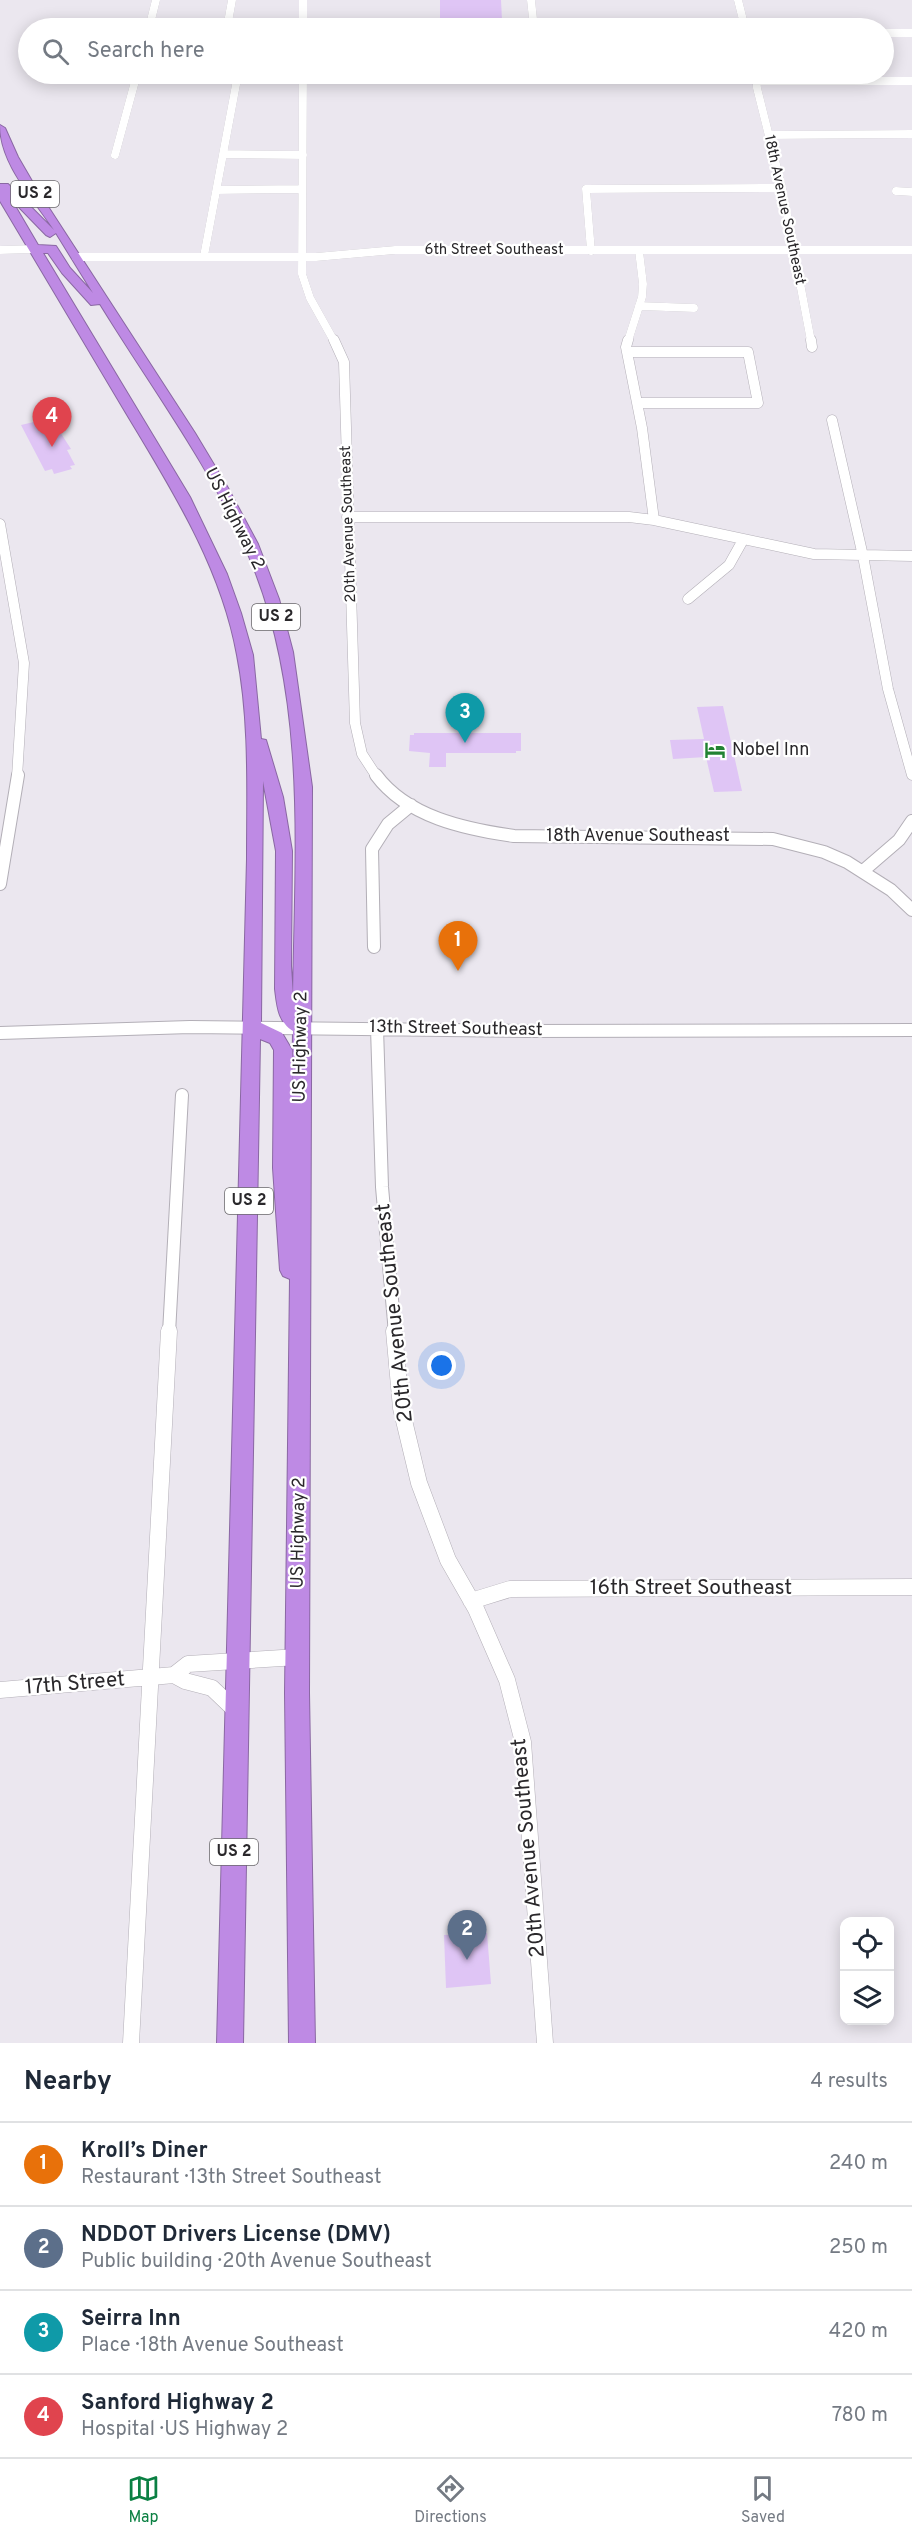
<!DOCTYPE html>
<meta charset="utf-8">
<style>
:root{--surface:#fff;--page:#f2f2f3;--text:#1f2937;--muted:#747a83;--line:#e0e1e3;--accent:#0b8043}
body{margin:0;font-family:Overpass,sans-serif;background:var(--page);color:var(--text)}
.controls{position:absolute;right:18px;bottom:18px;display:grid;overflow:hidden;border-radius:12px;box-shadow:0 3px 15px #0003}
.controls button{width:54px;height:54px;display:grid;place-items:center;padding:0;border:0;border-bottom:2px solid var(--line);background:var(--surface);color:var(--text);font:30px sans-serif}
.you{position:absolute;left:442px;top:1366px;width:21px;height:21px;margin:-15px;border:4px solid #fff;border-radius:50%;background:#1a73e8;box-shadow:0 0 0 9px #1a73e833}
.badge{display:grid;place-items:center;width:39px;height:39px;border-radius:50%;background:var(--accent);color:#fff;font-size:20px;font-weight:700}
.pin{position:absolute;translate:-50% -50px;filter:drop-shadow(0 2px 3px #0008)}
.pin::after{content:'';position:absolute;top:32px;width:21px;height:18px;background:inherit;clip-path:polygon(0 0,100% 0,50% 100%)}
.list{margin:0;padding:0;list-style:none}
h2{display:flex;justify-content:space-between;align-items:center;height:78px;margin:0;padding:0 24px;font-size:26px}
h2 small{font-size:20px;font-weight:400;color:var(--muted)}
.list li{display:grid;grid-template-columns:39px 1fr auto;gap:18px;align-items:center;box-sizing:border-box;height:84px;padding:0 24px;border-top:2px solid var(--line)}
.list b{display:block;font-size:22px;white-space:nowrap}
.list p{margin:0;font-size:20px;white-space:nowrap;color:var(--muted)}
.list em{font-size:20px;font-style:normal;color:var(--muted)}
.icon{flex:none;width:33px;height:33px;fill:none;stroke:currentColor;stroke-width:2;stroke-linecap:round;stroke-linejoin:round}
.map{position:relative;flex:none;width:912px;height:2043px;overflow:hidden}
.search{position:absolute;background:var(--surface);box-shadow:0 3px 15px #0003;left:18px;right:18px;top:18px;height:66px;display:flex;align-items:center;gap:15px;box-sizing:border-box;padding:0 21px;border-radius:33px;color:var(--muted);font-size:22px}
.sheet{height:414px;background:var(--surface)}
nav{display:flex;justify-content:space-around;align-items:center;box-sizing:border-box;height:84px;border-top:2px solid var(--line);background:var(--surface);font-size:16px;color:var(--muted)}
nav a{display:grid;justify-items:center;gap:3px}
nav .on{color:var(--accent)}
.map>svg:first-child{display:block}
</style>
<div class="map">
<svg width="912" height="2043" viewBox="0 0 912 2043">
<rect width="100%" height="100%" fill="#ebe7ef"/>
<path fill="#dfc5f5" d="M440 0H501L502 20H440Z
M51 418 71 449 67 450 75 465 70 466 72 469 54 474 52 469 45 471 21 425Z
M723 706 742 791 714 792 706 757 673 759 670 740 704 739 697 707Z
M414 733H521V751H516V753H446V767H429L430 753 409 751 410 735H414Z
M487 1933 491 1984 446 1988 444 1935Z"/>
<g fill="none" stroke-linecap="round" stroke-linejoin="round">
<g stroke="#b3afb7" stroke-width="8">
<path id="minor-far3" d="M303 0V28
M531 0 534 28
M738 0 745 28
M149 28 156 0
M227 28 232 0
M884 33H912
M303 74 302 274 310 298 334 341
M756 74 757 88 782 188 811 341
M758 81H912
M770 135 912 134
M223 154 303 155
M115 155 137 74
M217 190 302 189
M896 191 912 192
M0 250 35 249
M591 251 586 189 782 188
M204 256 238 74
M76 257H316L395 250H912
M639 306 694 308
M628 341 642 297 643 284 639 251"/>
</g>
<g stroke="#b3afb7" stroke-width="11">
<path id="minor-far2" d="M334 340 344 362 355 723 362 754 377 777
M628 340 626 347 642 428 654 520
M811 340 812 347
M627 352H748L758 403H638
M832 420 863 556 888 689 912 775
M347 517H629L654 520 814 554 912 556
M0 524 24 663 17 777
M688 599 729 565 743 540"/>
</g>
<g stroke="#b3afb7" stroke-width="14">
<path id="minor-far1" d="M376 775C407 817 465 829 514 836L773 839 824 852 847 862 891 890 912 910
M863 871 899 840 912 821
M0 884 18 775
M374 947 372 849 388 824 411 805
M377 1028 382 1187 395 1333
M0 1033 190 1027 527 1031 912 1030
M169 1333 182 1095"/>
</g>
<g stroke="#b3afb7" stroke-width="17">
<path id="minor" d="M394 1331 401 1408 419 1483 448 1560 476 1609 507 1680 523 1742 545 2043
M471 1601 510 1589 912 1587
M174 1675 185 1681 212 1688 235 1710
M0 1690 174 1675 188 1664 298 1657
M131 2043 169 1331"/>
</g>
<g stroke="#8a68a3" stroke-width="2">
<path id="highway" d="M0 125 5 128 18 157 36 188 195 433 228 488 258 544 279 599 293 652 312 787 309 1693 315 2043H289L285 1693 290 1279 283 1276 280 1270 273 1168 274 1050 270 1043 260 1039 243 2043H217L247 859C247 792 250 721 237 655 221 565 169 485 123 408 82 339 41 270 0 201V184H8L54 230C33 198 0 164 0 125ZM11 199 46 235 50 237 56 233 93 293 70 268 56 246 38 245ZM43 253H48L62 273 91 305 100 304C154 392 219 477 256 574 307 708 295 856 293 996L291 966 292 851 283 797 266 740 261 739 253 655 241 613 227 574 190 497ZM263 781 276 851 275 989C277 1005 278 1022 293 1031L292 1097V1050L282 1033 261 1023Z"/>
</g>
<use href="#minor-far3" stroke="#fff" stroke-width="8"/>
<use href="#minor-far2" stroke="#fff" stroke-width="10"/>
<use href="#minor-far1" stroke="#fff" stroke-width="12"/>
<use href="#minor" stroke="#fff" stroke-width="16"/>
<use href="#highway" fill="#be8ae4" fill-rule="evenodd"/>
</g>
<defs>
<g id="hotel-bare" transform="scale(1.62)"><path d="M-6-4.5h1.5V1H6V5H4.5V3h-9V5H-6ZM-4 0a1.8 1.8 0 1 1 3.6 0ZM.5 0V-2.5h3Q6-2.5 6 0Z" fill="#228233" stroke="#fff" stroke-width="2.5" paint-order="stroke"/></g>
</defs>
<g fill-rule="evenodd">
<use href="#hotel-bare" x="715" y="750"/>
</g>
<g text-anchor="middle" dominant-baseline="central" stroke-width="4.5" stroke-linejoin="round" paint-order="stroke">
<g font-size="15" fill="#2a282b" stroke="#fff">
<text transform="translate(784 210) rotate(78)">18th Avenue Southeast</text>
<text x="494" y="250">6th Street Southeast</text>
<text transform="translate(349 524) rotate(-92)">20th Avenue Southeast</text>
</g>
<g fill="#fff" stroke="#6a686b" stroke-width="1.5">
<rect x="11" y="181" width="48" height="26" rx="4.5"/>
<rect x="252" y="604" width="48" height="26" rx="4.5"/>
<rect x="225" y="1188" width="48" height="26" rx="4.5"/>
<rect x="210" y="1839" width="48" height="26" rx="4.5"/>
</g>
<g font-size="16" font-weight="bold" fill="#2a282b">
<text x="35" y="194">US 2</text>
<text x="276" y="617">US 2</text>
<text x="249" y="1201">US 2</text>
<text x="234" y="1852">US 2</text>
</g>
<g font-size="18" fill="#2a282b" stroke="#fff">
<text transform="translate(234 519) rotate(63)">US Highway 2</text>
<text x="638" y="836">18th Avenue Southeast</text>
<text transform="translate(456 1029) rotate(1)">13th Street Southeast</text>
<text transform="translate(301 1047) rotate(-89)">US Highway 2</text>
<text transform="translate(299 1533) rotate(-89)">US Highway 2</text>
</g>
<g font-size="18" fill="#2a282b" stroke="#fff" text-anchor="start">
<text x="732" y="750">Nobel Inn</text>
</g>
<g font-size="21" fill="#2a282b" stroke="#fff">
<text transform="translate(395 1313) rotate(-96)">20th Avenue Southeast</text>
<text x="691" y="1588">16th Street Southeast</text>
<text transform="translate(75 1684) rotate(-5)">17th Street</text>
<text transform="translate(529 1848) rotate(-95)">20th Avenue Southeast</text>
</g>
</g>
</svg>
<div class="controls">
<button><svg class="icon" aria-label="locate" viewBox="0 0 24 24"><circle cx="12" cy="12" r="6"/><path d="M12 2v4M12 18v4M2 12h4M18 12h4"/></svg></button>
<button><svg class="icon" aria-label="layers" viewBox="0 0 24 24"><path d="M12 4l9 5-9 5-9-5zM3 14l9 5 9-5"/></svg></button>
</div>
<div class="you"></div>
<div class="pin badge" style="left:458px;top:971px;background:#e8710a">1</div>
<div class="pin badge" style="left:467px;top:1960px;background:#5c6f8a">2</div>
<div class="pin badge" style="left:465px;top:743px;background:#0f9aa8">3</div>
<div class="pin badge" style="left:52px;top:447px;background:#e0444e">4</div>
<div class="search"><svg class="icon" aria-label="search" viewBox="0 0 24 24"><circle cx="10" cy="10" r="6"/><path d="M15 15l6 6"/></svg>Search here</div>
</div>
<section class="sheet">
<h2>Nearby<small>4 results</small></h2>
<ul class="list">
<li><span class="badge" style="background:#e8710a">1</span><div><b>Kroll’s Diner</b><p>Restaurant · 13th Street Southeast</p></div><em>240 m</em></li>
<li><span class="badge" style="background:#5c6f8a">2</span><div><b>NDDOT Drivers License (DMV)</b><p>Public building · 20th Avenue Southeast</p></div><em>250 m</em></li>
<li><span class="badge" style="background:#0f9aa8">3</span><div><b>Seirra Inn</b><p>Place · 18th Avenue Southeast</p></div><em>420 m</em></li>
<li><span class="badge" style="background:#e0444e">4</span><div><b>Sanford Highway 2</b><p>Hospital · US Highway 2</p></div><em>780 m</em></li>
</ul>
</section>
<nav>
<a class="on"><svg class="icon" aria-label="map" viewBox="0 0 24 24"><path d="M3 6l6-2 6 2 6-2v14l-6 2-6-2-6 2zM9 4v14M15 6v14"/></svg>Map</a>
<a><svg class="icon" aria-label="directions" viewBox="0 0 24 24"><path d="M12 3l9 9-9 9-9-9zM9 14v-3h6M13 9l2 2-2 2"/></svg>Directions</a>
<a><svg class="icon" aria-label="saved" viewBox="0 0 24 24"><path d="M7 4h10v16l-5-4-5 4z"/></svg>Saved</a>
</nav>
